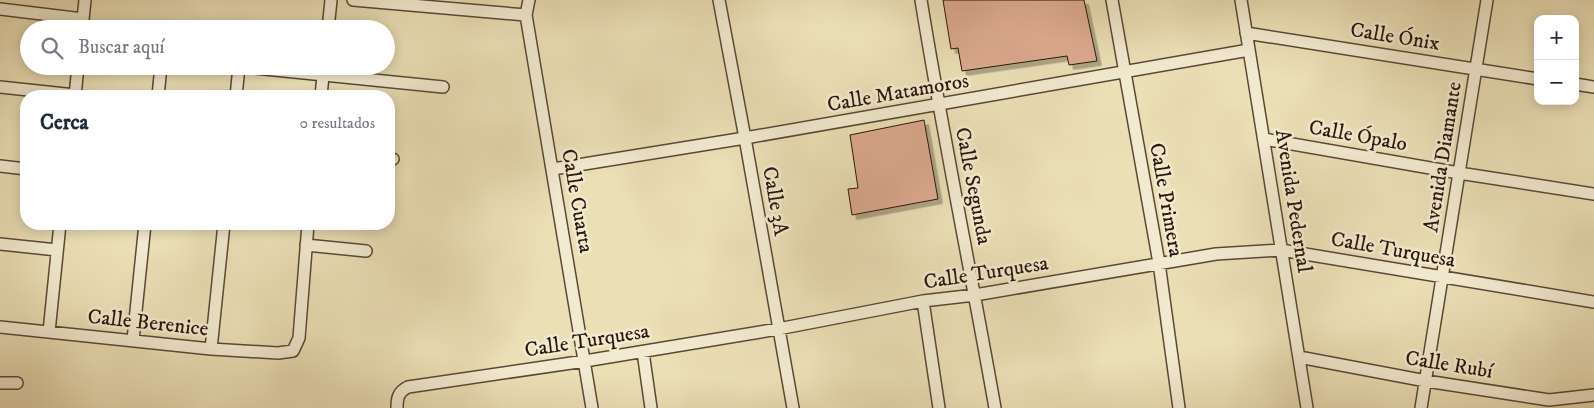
<!DOCTYPE html>
<html lang="es">
<meta charset="utf-8">
<style>
:root{--surface:#fff;--page:#f2f2f3;--text:#1f2937;--muted:#747a83;--line:#e0e1e3}
body{margin:0;font-family:"IM FELL DW Pica",serif;background:var(--page);color:var(--text)}
.controls{position:absolute;right:15px;top:15px;display:grid;overflow:hidden;border-radius:10px;box-shadow:0 2px 12px #0003}
.controls button{width:45px;height:45px;display:grid;place-items:center;padding:0;border:0;border-bottom:1px solid var(--line);background:var(--surface);color:var(--text);font:25px sans-serif}
.list{margin:0;padding:0;list-style:none}
h2{display:flex;justify-content:space-between;align-items:center;height:65px;margin:0;padding:0 20px;font-size:21px}
h2 small{font-size:16px;font-weight:400;color:var(--muted)}
.icon{flex:none;width:28px;height:28px;fill:none;stroke:currentColor;stroke-width:2;stroke-linecap:round;stroke-linejoin:round}
.map{position:relative;flex:none;width:1594px;height:408px;overflow:hidden}
.search{position:absolute;background:var(--surface);box-shadow:0 2px 12px #0003;left:20px;top:20px;width:375px;height:55px;display:flex;align-items:center;gap:12px;box-sizing:border-box;padding:0 18px;border-radius:28px;color:var(--muted);font-size:19px}
.panel{position:absolute;background:var(--surface);box-shadow:0 2px 12px #0003;left:20px;top:90px;width:375px;height:140px;border-radius:20px}
.map>svg:first-child{display:block}
</style>
<div class="map">
<svg width="1594" height="408" viewBox="0 0 1594 408">
<defs>
<filter id="shadow"><feDropShadow dx="4.5" dy="4.5" stdDeviation="0" flood-color="#0004"/></filter>
</defs>
<rect width="100%" height="100%" fill="#ebdfb6"/>
<filter id="stains"><feTurbulence type="fractalNoise" baseFrequency=".004" numOctaves="4"/><feColorMatrix values="0 0 0 0 .2 0 0 0 0 .09 0 0 0 0 .02 0 0 0 .5 -.17"/></filter>
<radialGradient id="worn" r=".72"><stop offset=".6" stop-color="#630" stop-opacity="0"/><stop offset="1" stop-color="#630" stop-opacity=".3"/></radialGradient>
<path fill="#dca98f" stroke="#29160a" filter="url(#shadow)" d="M943 0H1084L1097 61 1069 65 1067 56 962 71 958 48 951 49Z
M924 120 938 199 852 215 848 189 858 188 850 135Z"/>
<g fill="none" stroke-linecap="round" stroke-linejoin="round">
<g stroke="#5a4835" stroke-width="14">
<path id="street" d="M353 0 526 15
M529 0 526 15 592 408
M719 0 745 138 793 408
M921 0C943 136 971 272 995 408
M1112 0 1159 263 1179 408
M1241 0 1307 408
M0 9 83 19
M82 29 85 0
M328 29 331 0
M1246 33 1538 79
M235 66 443 87
M1575 84 1594 87
M0 87 75 95
M75 96 78 66
M158 96 161 66
M236 96 239 67
M321 96 324 66
M1264 139 1459 173 1594 194
M389 158 393 159
M0 166 26 169
M553 169 745 138 1249 50
M0 244 57 250
M306 245 366 251
M923 301 939 408
M0 327 211 349 278 353 293 351 299 338 308 224
M49 332 60 224
M133 340 145 224
M211 349 224 224
M643 352 651 408
M1299 357 1426 381 1549 400 1594 395
M0 383H17
M397 408C397 398 398 392 408 387L585 361 778 329 923 301 975 295 1216 254 1281 250 1594 302
M1421 408 1487 0"/>
</g>
<use href="#street" stroke="#f2ead0" stroke-width="11"/>
</g>
<g text-anchor="middle" dominant-baseline="central" stroke-width="5" stroke-linejoin="round" paint-order="stroke">
<g font-size="21" fill="#29160a" stroke="#f2ead0">
<text transform="translate(1395 37) rotate(9)">Calle Ónix</text>
<text transform="translate(898 93) rotate(-10)">Calle Matamoros</text>
<text transform="translate(1358 136) rotate(10)">Calle Ópalo</text>
<text transform="translate(1443 157) rotate(-81)">Avenida Diamante</text>
<text transform="translate(973 186) rotate(79)">Calle Segunda</text>
<text transform="translate(1166 200) rotate(80)">Calle Primera</text>
<text transform="translate(577 201) rotate(80)">Calle Cuarta</text>
<text transform="translate(775 201) rotate(80)">Calle 3A</text>
<text transform="translate(1293 201) rotate(81)">Avenida Pedernal</text>
<text transform="translate(1393 250) rotate(10)">Calle Turquesa</text>
<text transform="translate(986 273) rotate(-9)">Calle Turquesa</text>
<text transform="translate(148 323) rotate(6)">Calle Berenice</text>
<text transform="translate(587 341) rotate(-9)">Calle Turquesa</text>
<text transform="translate(1449 365) rotate(9)">Calle Rubí</text>
</g>
</g>
<rect width="100%" height="100%" filter="url(#stains)"/>
<rect width="100%" height="100%" fill="url(#worn)"/>
</svg>
<div class="controls">
<button>+</button>
<button>−</button>
</div>
<div class="search"><svg class="icon" aria-label="search" viewBox="0 0 24 24"><circle cx="10" cy="10" r="6"/><path d="M15 15l6 6"/></svg>Buscar aquí</div>
<section class="panel">
<h2>Cerca<small>0 resultados</small></h2>
<ul class="list">
</ul>
</section>
</div>
